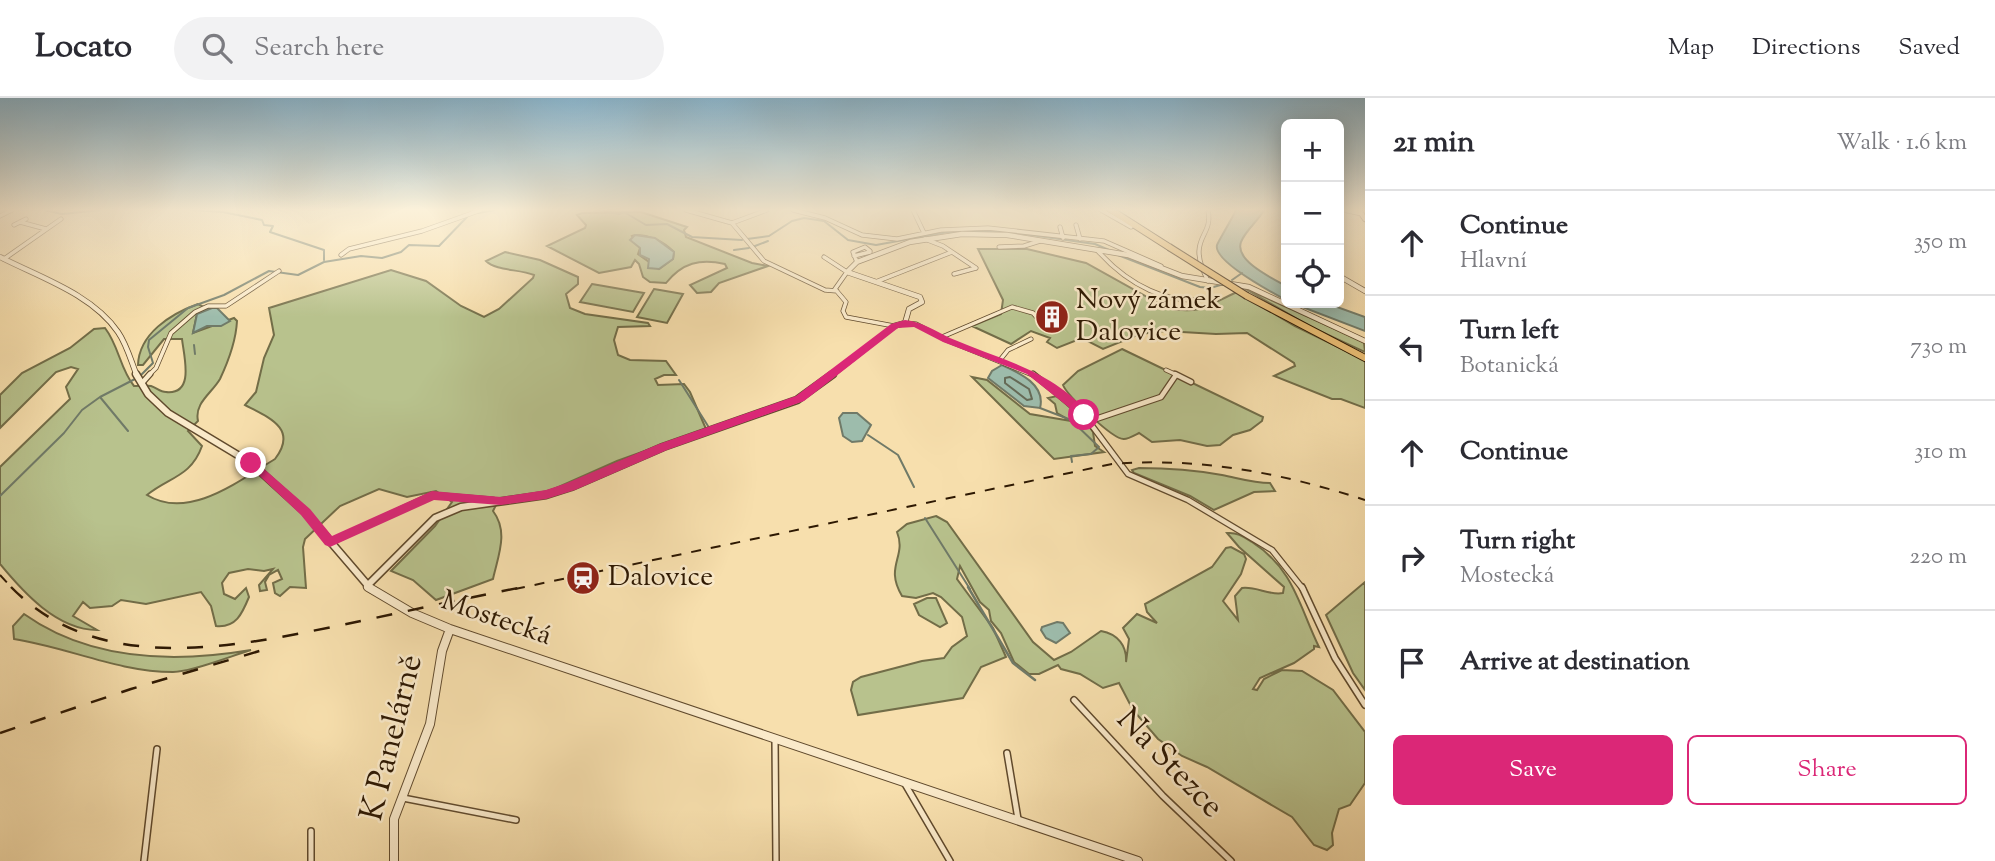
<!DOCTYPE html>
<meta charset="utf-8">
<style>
:root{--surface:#fff;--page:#f2f2f3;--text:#2b2b33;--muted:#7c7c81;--line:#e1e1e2;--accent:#db2777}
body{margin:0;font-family:"Sorts Mill Goudy",serif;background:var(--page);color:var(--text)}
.controls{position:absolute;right:21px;top:21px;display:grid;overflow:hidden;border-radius:10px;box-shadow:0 4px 18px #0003}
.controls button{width:63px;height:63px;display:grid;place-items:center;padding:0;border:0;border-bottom:2px solid var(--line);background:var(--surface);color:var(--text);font:35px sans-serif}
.stop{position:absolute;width:21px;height:21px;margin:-16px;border:5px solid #db2777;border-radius:50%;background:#fff}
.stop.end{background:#db2777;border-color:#fff;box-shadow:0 2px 7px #0008}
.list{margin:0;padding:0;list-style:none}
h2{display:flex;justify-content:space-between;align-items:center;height:91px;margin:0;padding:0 28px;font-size:30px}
h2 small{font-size:23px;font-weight:400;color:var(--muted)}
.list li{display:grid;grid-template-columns:46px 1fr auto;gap:21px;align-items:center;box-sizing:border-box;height:105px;padding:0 28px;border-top:2px solid var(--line)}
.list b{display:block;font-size:26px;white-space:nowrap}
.list p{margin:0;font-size:23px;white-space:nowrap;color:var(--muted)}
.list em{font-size:23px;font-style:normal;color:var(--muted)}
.actions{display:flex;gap:14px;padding:21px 28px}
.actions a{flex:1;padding:16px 0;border:2px solid var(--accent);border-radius:10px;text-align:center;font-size:24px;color:var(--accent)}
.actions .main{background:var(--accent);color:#fff}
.icon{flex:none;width:38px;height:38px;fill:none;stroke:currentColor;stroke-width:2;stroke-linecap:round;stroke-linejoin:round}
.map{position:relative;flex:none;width:1365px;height:763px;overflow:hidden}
header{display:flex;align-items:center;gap:42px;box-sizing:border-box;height:98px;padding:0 35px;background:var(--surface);border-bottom:2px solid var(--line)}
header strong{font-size:33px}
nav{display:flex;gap:38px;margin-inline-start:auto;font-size:24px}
.search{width:490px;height:63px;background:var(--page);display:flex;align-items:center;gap:18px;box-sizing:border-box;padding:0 24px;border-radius:38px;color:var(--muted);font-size:26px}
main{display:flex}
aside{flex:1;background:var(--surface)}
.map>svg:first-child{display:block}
</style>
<header>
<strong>Locato</strong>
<div class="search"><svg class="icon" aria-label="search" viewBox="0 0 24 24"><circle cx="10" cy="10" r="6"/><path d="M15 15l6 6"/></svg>Search here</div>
<nav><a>Map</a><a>Directions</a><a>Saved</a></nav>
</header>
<main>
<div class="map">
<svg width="1365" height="763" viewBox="0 0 1365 763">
<rect width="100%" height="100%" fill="#f7dfad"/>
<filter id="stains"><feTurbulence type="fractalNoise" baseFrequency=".00286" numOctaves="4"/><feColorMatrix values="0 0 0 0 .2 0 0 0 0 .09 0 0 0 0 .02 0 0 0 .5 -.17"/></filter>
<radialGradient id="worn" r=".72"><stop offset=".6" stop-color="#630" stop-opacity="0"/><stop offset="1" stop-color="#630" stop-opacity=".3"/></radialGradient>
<path fill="#b8c28d" stroke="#726d48" stroke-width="2" fill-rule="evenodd" d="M641 114 687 129 684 132 686 139 752 165 768 168 719 185 711 194 697 195 690 187 727 170 725 166C700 160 682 165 666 185L650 184 643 179 639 166 635 162 631 169 599 175 547 148 585 130 586 127 577 117 582 115ZM635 137C651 137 663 143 674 154L673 161 659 171 638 156 640 150 632 138Z
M978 151H1027L1086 165 1167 210C1201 217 1208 207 1237 194L1295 228 1365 262V310L1341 301H1332L1274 278 1295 268 1294 265 1247 235 1216 236 1165 233 1140 236 1103 251 1082 240 1057 250 1047 244 1050 240 1031 233 1011 246 972 228 1001 216 1003 202Z
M505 154 540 162 578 179V186L566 196 570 210 585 216 648 225 650 228 618 229 614 242 618 257 630 262 666 263 676 277H664L655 281 658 287 684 286 690 294 706 331 617 363 545 395 499 401 493 413C509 434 498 458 493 481L436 502 413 482 391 473 435 428 452 404 436 393 407 399 379 391 340 408 305 441 303 449 306 490 290 489 280 498 275 495 273 485 282 481 278 472 269 477 265 484 267 492 260 493 259 487 273 471 264 473 248 471 229 475 222 485 224 496 235 501 246 490 249 499C242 516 236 530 216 528L211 508 201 494 146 506 121 502 112 508 90 510 83 504 73 518 97 532C57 532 23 494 0 466V369L70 301 66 289 78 271 71 269 56 274 0 330V297L22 275 70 250 94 231 105 230C119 248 120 271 134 288 139 288 146 287 151 288 157 290 160 294 166 294 195 297 184 259 182 241H164L143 267H138C139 236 170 216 198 206L208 211 197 216 193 235 234 220 237 223C236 242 228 264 220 281 212 295 194 305 198 323L188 333 202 348C191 379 169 379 147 397 189 423 240 382 275 361 298 331 270 320 245 307L256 294 264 260 274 237 269 210 391 172 426 183 461 208 484 219 499 211 533 180 534 177C519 171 496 173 486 163Z
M592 186 644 195 633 214 580 204Z
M1242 189 1364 244 1365 254 1311 229Z
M654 191 683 196 667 225 637 219Z
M1122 251 1263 319 1262 323 1250 332 1233 337 1220 347 1207 348 1180 342 1152 344 1139 335C1135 337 1128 341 1124 341 1113 342 1067 297 1063 287L1078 273Z
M972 279 987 282 1030 316 1071 323 1057 315 1055 306 1048 300 1057 298 1086 324 1093 334 1095 348 1104 354 1054 361Z
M1139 370C1167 370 1195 372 1222 377 1238 380 1253 385 1270 385L1275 393 1254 394 1214 412 1190 398 1134 375 1132 372Z
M936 418 947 424 1033 544 1054 562 1071 554 1101 533C1118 536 1127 548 1126 564L1129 541 1123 530 1137 516 1157 525 1147 514 1145 506 1212 469 1226 450 1231 449 1244 456 1246 461 1241 476 1223 503 1238 522 1235 498 1242 490C1256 488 1270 498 1283 495L1284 489 1239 449 1227 435C1237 434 1244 439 1252 444 1294 471 1299 508 1319 549L1314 548V551L1294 565 1260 580 1253 591 1257 592 1264 581 1282 572 1302 573 1333 592 1365 634V685L1350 707 1339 711 1332 735 1333 747 1327 752 1314 747 1292 719 1207 669 1182 658 1158 641 1133 612 1119 585 1103 590 1080 576 1061 571 1058 567 1039 576H1029L1014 564 1001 535 991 523 989 512 980 504 960 468 957 481 993 530 1006 559 981 569 963 600 858 617 851 592 853 584 861 579 922 563 944 560 952 549 967 538 962 519 941 499 933 495 916 500 902 498C884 468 907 459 897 434L907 426Z
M1365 484V592L1353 575 1326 517Z
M927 500H936L947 525 940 529 919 517 914 506Z
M24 516C90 563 174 565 251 552 231 558 192 574 173 574 118 574 67 549 14 541L13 528Z"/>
<path fill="#9dbcac" stroke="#707a68" stroke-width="2" d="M1236 112H1264C1258 123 1245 133 1241 144 1234 163 1274 181 1286 188V202C1273 195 1213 163 1217 147 1218 144 1233 119 1236 112Z
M635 137 655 140 674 154 673 161 659 171 648 170 649 161 640 157V150L630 142Z
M1292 205H1326L1365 219V233Z
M212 210H217L230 223 221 228H207L193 235 197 216Z
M1002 267C1020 275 1046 287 1040 310L1024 308 988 280 992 273Z
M843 315H857L871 327 862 343 852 344 843 338 839 320Z
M1057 524 1063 525 1070 535 1056 545 1046 540 1041 532 1042 529Z"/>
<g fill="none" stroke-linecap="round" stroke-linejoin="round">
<path stroke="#656a57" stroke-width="2" d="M1010 279 1029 291 1032 301 1027 302 1005 285V280Z"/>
<path stroke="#707a68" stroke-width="2" d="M21 112H41
M45 112 62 116 101 112
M193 112 223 114 262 122 264 127 273 128 270 134 324 152V162
M577 112H585
M599 112 619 116 624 114 646 127 667 126 692 139 742 142
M0 113 5 112
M478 115 495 112
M1009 134 1095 146 1109 152
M747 141 769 138 792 123 804 120 824 123 848 142 876 147 948 134 1000 133
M755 148 768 143
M734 152 749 150
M1118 157 1200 189 1210 190 1224 186
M1232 182 1242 175
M194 247 195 256
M140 278 153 265 148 249 149 242 188 210 224 197 269 173 298 177 324 164 361 158 382 160 401 154 409 147 439 148 467 119
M679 282 708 328
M100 299 128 333
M1040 310 1071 322 1099 349 1091 356 1071 358 1072 364
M868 337 898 357 914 389
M0 398 64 335 82 312 100 299 135 281
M925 420 970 491"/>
<path stroke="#707a68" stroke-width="2.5" d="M968 489 1013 565 1035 582"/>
<g stroke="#604a2d" stroke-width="5">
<path id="minor-far2" d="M686 112 732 125 767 112
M793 112 825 120 862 137 897 141 941 132 988 130 1104 143 1161 168
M913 112 924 135
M1101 112 1131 129
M1208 112C1214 141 1185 138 1208 183
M0 118 12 112
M20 124 46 131
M732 125 764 163 825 192 837 193
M14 127 26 121
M1076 127 1080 141
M1060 129 1063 140
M925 141 943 148 976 170
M999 149 1024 148 1040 143
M1097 152C1126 185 1170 211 1214 199
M341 157 349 151 422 133 481 112
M854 158 870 154
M824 159 847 174 835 191 846 204 843 213 846 219 894 228
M4 161 61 121
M857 164 853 154 865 149 870 153
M954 176 976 170
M878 183 952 154
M905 225 916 226 946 242 1035 278
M942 239 1012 209 1033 215 1042 225
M1000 262 1008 252 1031 241
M1166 272 1179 278
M148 278 156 270 171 235 195 214 208 208H226L279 173"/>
</g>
<g stroke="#604a2d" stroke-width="7">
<path id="minor-far1" d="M1033 276 1084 317 1128 376 1188 402 1272 452 1303 491
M1175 276 1191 284
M142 285 150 276
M1090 323 1161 299 1176 277
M331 444 432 397 493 402"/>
</g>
<g stroke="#604a2d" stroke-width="8">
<path id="minor" d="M1302 489 1335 560 1365 607
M1074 602 1163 698 1231 763
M775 641 776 763
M1007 655 1018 721
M905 686 950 763
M403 700 516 722
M311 733V763
M144 763 157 651"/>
</g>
<g stroke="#604a2d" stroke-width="6">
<path id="tertiary-far2" d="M1285 112 1286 116
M1346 112 1360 115
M0 159C39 179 92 196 118 234 127 247 131 263 137 278
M1339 178 1365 193
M831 278 894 228 905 225 909 211 922 204 920 199 847 174 857 164 910 144 962 136 1007 137 1128 157 1182 178 1249 189 1365 243"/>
</g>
<g stroke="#604a2d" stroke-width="9">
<path id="tertiary-far1" d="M136 276 148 296 168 315 251 365 305 414 371 491
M367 488 435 420 461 409 546 397 571 389 663 349 797 302 833 276"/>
</g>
<g stroke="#604a2d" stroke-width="10">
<path id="tertiary" d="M368 489 412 515 450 531 1138 763
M394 763V721L430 626 442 553 450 531"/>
</g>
<g stroke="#2d1802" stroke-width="6">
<path id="secondary" d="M1359 112 1365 121"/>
</g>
<g stroke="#2d1802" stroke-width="8">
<path id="trunk" d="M1111 112 1169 149
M1247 198 1365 260"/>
</g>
<use href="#minor-far2" stroke="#faeaca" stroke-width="3.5"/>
<use href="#minor-far1" stroke="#faeaca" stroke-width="4.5"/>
<use href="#minor" stroke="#faeaca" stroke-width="5"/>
<use href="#tertiary-far2" stroke="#faeaca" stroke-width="4.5"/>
<use href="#tertiary-far1" stroke="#faeaca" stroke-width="6"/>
<use href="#tertiary" stroke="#faeaca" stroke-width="8"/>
<use href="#secondary" stroke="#faeaca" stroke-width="4.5"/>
<use href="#trunk" stroke="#ecc076" stroke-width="6"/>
<path stroke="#2d1802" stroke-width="2" stroke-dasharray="10 10" stroke-linecap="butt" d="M0 477 13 491
M515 491 1112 366C1200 359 1282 375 1365 402"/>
<path stroke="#2d1802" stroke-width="2.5" stroke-dasharray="16 16" stroke-linecap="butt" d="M11 489C102 582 243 547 356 524 412 512 467 500 523 489
M0 635 131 591 273 549"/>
<g stroke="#2d1802" stroke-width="8" stroke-linecap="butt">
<path id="trunk-bridge" d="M1169 149 1247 198"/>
</g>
<use href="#trunk-bridge" stroke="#ecc076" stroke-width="6"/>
</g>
<linearGradient id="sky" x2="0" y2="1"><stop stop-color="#8ab7d0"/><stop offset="0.51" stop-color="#fbf1da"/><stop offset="1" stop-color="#fbf1da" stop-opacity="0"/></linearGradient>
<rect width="1365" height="219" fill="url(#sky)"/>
<path fill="#db2777" d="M905 222C923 224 935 233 950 240 1001 262 1052 272 1090 317L1081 319 1027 276 943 244 914 229 898 230 804 303 667 352 575 392 546 401 501 407 434 402 330 449 325 447 301 417 246 365 247 363H255L310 411 332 438 432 393 501 399 546 392 567 385 659 346 796 298 891 226Z"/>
<defs>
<g id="building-disc" transform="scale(1.75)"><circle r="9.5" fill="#8f2418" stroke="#faeaca"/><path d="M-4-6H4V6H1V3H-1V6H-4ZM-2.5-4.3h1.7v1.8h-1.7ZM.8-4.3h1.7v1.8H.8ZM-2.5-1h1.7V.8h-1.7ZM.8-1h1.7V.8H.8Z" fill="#fff"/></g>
<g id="station-disc" transform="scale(1.75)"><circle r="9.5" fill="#8f2418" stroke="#faeaca"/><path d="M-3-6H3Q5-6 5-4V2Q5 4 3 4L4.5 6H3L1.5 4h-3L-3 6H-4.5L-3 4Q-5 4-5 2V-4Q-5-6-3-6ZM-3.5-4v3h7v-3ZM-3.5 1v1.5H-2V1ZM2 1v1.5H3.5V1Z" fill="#fff"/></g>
</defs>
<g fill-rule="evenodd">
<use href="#building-disc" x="1052" y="219"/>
<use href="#station-disc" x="583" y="480"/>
</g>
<g text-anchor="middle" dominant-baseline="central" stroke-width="5" stroke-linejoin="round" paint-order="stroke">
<g font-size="28" fill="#2d1802" stroke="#faeaca" text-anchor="start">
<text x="1076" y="203">Nový zámek<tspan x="1076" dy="32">Dalovice</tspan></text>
<text x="608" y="480">Dalovice</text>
</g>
<g font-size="28" fill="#2d1802" stroke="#faeaca">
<text transform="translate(496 521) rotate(19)">Mostecká</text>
</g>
<g font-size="33" fill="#2d1802" stroke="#faeaca">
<text transform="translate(393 640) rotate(-76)">K Panelárně</text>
<text transform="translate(1169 666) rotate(46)">Na Stezce</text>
</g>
</g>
<rect width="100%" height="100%" filter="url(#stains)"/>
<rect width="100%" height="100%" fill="url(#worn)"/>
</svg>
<div class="controls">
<button>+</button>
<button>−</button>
<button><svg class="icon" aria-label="locate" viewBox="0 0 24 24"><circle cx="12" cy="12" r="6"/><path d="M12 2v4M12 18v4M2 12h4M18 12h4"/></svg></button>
</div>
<div class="stop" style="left:1084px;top:317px"></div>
<div class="stop end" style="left:251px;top:365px"></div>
</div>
<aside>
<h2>21 min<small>Walk · 1.6 km</small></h2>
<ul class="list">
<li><svg class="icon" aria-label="ahead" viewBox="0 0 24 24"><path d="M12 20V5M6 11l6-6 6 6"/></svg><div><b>Continue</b><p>Hlavní</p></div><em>350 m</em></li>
<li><svg class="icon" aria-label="left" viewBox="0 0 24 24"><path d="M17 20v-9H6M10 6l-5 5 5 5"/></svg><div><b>Turn left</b><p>Botanická</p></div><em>730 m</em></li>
<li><svg class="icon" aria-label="ahead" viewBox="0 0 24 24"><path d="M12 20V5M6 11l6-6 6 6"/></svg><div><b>Continue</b></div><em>310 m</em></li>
<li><svg class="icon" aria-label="right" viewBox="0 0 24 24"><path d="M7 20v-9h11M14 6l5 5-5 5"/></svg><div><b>Turn right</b><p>Mostecká</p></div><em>220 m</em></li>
<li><svg class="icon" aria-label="arrive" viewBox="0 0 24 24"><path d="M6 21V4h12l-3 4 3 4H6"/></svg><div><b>Arrive at destination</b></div></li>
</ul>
<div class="actions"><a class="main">Save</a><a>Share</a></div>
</aside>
</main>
